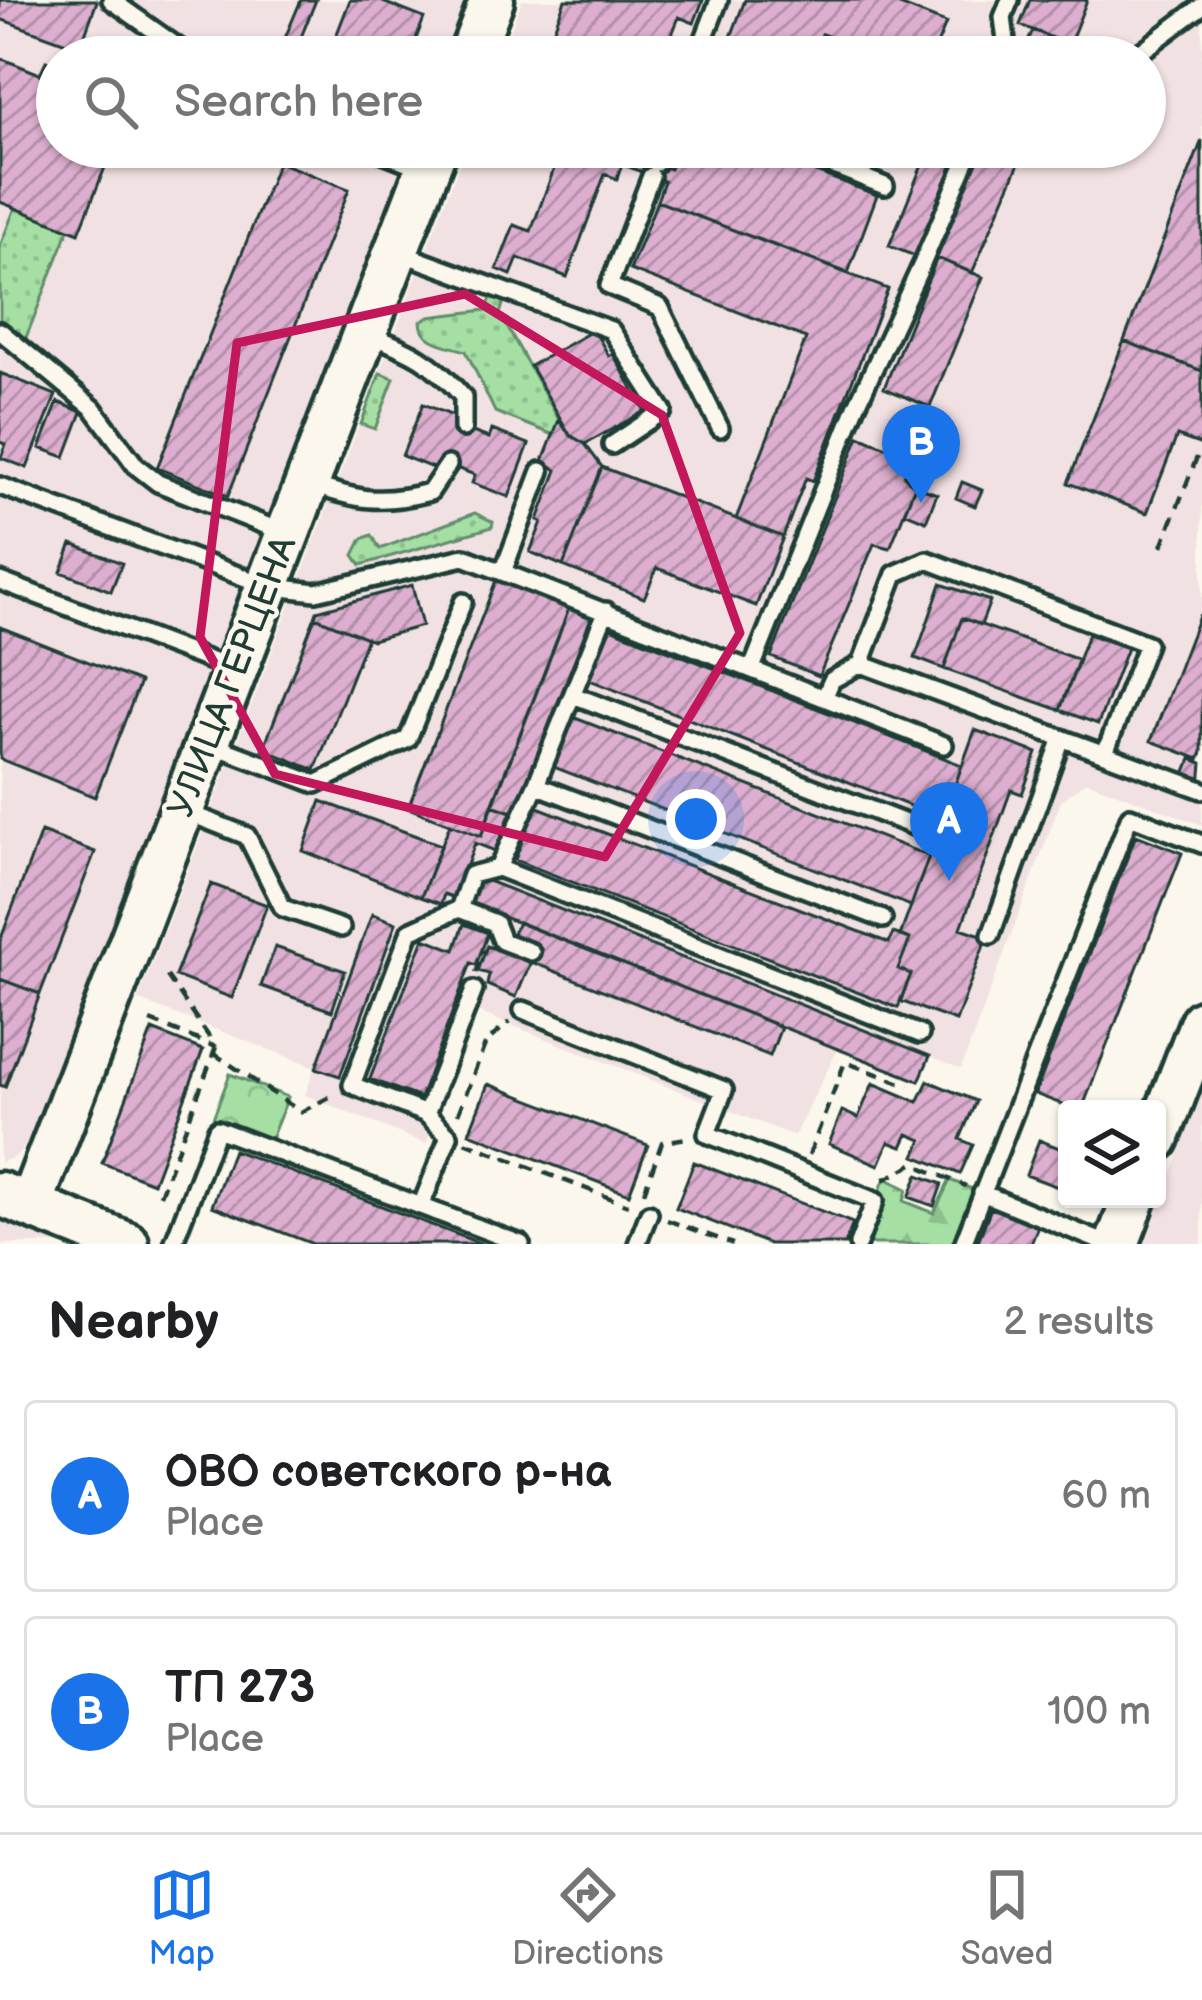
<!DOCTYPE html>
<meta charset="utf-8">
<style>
:root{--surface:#fff;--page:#f6f6f6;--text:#202124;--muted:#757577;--line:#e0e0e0;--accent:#1a73e8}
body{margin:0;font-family:"Balsamiq Sans",sans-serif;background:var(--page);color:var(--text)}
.controls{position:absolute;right:36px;bottom:36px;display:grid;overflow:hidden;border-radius:12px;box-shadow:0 3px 9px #0004}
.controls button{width:108px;height:108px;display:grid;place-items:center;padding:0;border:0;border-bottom:3px solid var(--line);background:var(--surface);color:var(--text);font:60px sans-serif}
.you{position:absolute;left:696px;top:819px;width:42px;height:42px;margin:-30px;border:9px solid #fff;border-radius:50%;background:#1a73e8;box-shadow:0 0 0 18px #1a73e833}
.badge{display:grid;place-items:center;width:78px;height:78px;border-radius:50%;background:var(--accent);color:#fff;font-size:39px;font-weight:700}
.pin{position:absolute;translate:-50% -99px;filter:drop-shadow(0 3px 6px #0008)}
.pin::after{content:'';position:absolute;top:63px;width:42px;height:36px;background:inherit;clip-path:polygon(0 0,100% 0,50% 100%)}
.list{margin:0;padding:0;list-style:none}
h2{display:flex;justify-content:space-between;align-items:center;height:156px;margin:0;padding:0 48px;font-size:51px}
h2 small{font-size:39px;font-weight:400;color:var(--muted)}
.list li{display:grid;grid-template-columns:78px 1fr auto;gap:36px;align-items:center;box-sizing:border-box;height:192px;margin:0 24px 24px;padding:0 24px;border:3px solid var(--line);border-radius:12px}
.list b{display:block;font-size:45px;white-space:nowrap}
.list p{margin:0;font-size:39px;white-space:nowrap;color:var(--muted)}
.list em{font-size:39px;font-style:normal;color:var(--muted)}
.icon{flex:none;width:66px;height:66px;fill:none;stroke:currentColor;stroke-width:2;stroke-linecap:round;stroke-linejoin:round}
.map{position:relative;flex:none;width:1202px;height:1244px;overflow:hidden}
.search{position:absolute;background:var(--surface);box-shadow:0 3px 9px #0004;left:36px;right:36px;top:36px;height:132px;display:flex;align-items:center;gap:30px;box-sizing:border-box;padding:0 42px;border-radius:66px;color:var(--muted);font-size:45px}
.sheet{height:588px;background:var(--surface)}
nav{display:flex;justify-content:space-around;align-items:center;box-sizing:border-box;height:168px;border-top:3px solid var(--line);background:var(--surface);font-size:33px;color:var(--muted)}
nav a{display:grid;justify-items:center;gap:6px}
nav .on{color:var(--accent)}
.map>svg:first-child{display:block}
</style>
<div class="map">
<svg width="1202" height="1244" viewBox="0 0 1202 1244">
<defs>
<pattern id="grass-dots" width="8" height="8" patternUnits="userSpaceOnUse" patternTransform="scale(3)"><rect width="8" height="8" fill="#a5dfa4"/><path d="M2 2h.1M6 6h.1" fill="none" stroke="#8ec08e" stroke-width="1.8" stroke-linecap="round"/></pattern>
<pattern id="forest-firs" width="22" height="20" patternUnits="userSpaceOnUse" patternTransform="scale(3)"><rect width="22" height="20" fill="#a5dfa4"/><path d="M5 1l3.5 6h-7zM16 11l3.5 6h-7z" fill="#8ec08e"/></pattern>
<pattern id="park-crowns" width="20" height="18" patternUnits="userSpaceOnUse" patternTransform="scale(3)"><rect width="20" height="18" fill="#a5dfa4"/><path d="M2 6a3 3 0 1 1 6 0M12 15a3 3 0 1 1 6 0" fill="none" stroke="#8ec08e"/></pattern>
<pattern id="building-hatch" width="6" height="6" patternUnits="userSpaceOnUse" patternTransform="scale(3)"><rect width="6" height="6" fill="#ddaecf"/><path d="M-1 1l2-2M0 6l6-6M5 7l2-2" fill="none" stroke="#b38fa9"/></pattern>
</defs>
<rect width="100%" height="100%" fill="#fbf7ec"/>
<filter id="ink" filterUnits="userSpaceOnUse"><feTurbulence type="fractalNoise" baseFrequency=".00833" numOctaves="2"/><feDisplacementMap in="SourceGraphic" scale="24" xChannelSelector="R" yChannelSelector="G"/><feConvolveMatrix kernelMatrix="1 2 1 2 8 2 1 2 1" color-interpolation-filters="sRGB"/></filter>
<g filter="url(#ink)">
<path fill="#f2e1e3" d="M0 0H473L452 57H57V147H419L109 961 24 1147 15 1157 0 1163Z
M522 0H1202V825L1086 781 1061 801 961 1069 930 1056 919 1081 838 1049 794 1136 478 1012 426 1144 305 1095 315 1067 138 1000 466 147H1145V57H500Z
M1202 1093V1244H1145Z
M0 1219 12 1224 65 1244H0Z"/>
<path fill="url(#grass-dots)" stroke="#628e6c" stroke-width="3" d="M15 208 69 229 25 340 0 320V246Z
M495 288 507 292 500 314 559 420 554 435 495 412 466 351C448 345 421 343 421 321L429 317 486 310Z
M380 373 394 378 375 429 361 424Z
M475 513 493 522 492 527 361 565 354 555 362 539 372 535 380 549Z"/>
<path fill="url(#forest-firs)" stroke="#628e6c" stroke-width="3" d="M885 1178 907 1189 904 1201 934 1213 950 1180 982 1193 963 1244H858Z"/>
<path fill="url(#park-crowns)" stroke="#628e6c" stroke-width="3" d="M230 1074 288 1097 270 1141 213 1118Z"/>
<path fill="url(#building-hatch)" stroke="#1f3d34" stroke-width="3" d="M0 0H95L97 1 80 48 0 19Z
M301 0H316L293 57H277Z
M350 0H378L424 18 409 57H328Z
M565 0H703L694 23 679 17 663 57H549L544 55Z
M745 0H887L946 23 932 57H883L822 34 814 57H783L731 37Z
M1030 0H1087L1069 45 1020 25Z
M1033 30 1069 45 1064 57H1021Z
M0 58 40 74 46 61 57 66V147H113L79 233 0 202Z
M1202 140V371L1124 341Z
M562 147H612L670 169 679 147H749L877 195 848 273 657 201 664 181 622 164 617 179 605 174 567 277 518 258 511 275 497 269 514 225 531 231Z
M864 147H907L902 161Z
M983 147H1026L972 273 937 258Z
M929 148 955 159 915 256 889 246Z
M278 162 349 189 228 496 157 468Z
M657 201 888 289 813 481 806 478 783 537 736 519 806 338 630 270Z
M937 258 983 277 930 407 884 388Z
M594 330 609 356 613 354 645 411 585 444 570 435 530 366Z
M1124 341 1202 371V445L1177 436 1147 513 1068 483Z
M0 373 56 395 27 468 1 458 6 444 0 442Z
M58 402 82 412 65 457 40 448Z
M423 404 456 417 453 425 489 438 492 430 529 444 509 497 472 483 475 475 448 465 438 461 435 469 402 456Z
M559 420 570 435 585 444 602 467 563 566 530 552 542 522 538 520 557 470 543 461Z
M859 436 911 457 904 476 915 486 890 548 874 544 819 676 771 657Z
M602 467 783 537 756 606 657 568 644 598 563 566Z
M962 482 982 490 975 506 956 498Z
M915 486 937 494 926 521 904 512Z
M72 544 122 563 111 591 61 572Z
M497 578 570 606 481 836 408 808Z
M941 584 990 601 981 625 962 618 944 669 915 658Z
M412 585 422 626 372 640 315 617 317 611Z
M570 606 592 615 515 813 492 805Z
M1199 616 1202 618V752L1199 759 1151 741Z
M315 617 367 638 315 770 263 749Z
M962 618 1079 660 1060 710 944 669Z
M0 627 140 682 95 797 0 759Z
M608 627 962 765 943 819 587 679Z
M1088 634 1127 648 1098 724 1060 710Z
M570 716 929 856 911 906 551 766Z
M975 730 1037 753 1022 794 1011 790 961 928 987 937 956 1021 900 1001 911 974 898 969 910 939 900 936Z
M1191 759 1202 763 1200 786 1183 779Z
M321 801 441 845 421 897 303 851Z
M492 805 511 812 495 851 475 843 455 898 444 894 441 904 421 897 450 824 481 836Z
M535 806 889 943 893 933 910 939 898 969 911 974 898 1008 515 860Z
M41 832 95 852 40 994 0 979V941Z
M1136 835 1182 853 1082 1109H1074L1035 1094Z
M478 877 930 1056 919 1081 468 903Z
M211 884 267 905 232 998 175 976Z
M372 914 396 923 340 1076 316 1068Z
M518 922 781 1027 770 1056 531 962 536 948 511 939Z
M464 924 488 933 476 965 471 963 420 1098 370 1079 424 938 455 950Z
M487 946 531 962 516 997 487 985 489 974 478 971Z
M275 947 345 971 332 1011 261 986Z
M0 979 40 994 5 1087 0 1085Z
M152 1030 203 1050 153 1183 102 1163Z
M928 1081 976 1101 960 1139 973 1145 960 1174 915 1156 922 1140 908 1134 902 1147 889 1142 879 1165 829 1144 842 1111 858 1118 873 1083 918 1102Z
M488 1084 648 1145 629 1194 469 1133Z
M1039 1140 1067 1151 1066 1190 1026 1175Z
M233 1150 482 1244H313L212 1206Z
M694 1162 853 1223 845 1244H769L676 1208Z
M918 1175 942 1184 934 1206 909 1197Z
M991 1208 1038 1226 1031 1244H977Z"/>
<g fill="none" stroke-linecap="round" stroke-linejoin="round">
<g stroke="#1f3d34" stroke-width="24">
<path id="lane" d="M111 0 192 57
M697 57 719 0
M1008 57 1003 17 1010 0
M1134 57 1202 6
M368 147 427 170
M786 147 885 186
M656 163 662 147
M651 176 609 286 660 307 720 428
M398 252 611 330 663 411 612 445
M0 331 93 408 136 466 158 483 285 533
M368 334C411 351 433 361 463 397V428
M309 484C358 500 379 505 430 492L448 465
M0 486 267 586 316 592 464 557 944 745
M503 572 541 471
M0 581 232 669
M861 664 1202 790
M752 668 856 407 923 262 972 147
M573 695 921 829
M824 698 832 680 861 664 895 574 927 560 1147 644 1105 753
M210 744 316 784 408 739 463 602
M536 785 883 919
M184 811 247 836 283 908 341 928
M498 868 536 785 606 611
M459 909 471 875 498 868 920 1034
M991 935 1062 738
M523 1010 724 1090 707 1134 875 1201 858 1244
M426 1114 474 990
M982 1193 1107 1244
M421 1206 449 1136 426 1114 352 1085 410 931 459 909 495 923 502 941 531 952
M173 1244 217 1129 521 1244
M637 1244 649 1213
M963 1244 1130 816 1202 844"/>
</g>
<g stroke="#1f3d34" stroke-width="51">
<path id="secondary" d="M470 57 492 0
M1157 1139 1202 1022
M0 1194 127 1244
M30 1206 436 147
M1117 1244 1134 1199"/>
</g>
<path stroke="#1f3d34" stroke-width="4.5" stroke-dasharray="12 9" stroke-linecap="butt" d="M1162 546 1197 457
M476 973 484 950
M167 976 216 1047
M150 1021 216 1047
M213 1053 301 1112 337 1093
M458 1114 486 1042 510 1022
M465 1142 628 1205
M809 1155 845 1062 909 1086
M884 1180 913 1164 966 1186
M644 1192 662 1142 687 1138
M160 1195 216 1047
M667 1220 733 1244"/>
<use href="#lane" stroke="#fbf7ec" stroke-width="15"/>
<use href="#secondary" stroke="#fbf7ec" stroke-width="42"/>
</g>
</g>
<path fill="none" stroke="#c2185b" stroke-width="9" stroke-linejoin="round" d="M465 294 662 415 740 633 605 857 275 774 200 637 237 343Z"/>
<g text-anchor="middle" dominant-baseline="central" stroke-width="9" stroke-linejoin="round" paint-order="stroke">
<g font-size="36" fill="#1f3d34" stroke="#fbf7ec">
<text transform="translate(233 677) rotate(-69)">УЛИЦА ГЕРЦЕНА</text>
</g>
</g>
</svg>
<div class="controls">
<button><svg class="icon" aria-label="layers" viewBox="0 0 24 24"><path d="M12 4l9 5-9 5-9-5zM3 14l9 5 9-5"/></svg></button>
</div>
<div class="you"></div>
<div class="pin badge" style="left:949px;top:881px">A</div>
<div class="pin badge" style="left:921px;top:503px">B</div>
<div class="search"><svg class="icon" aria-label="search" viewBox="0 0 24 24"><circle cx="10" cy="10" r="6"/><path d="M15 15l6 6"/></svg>Search here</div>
</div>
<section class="sheet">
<h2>Nearby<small>2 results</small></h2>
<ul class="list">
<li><span class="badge">A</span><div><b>ОВО советского р-на</b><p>Place</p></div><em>60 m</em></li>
<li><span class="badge">B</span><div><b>ТП 273</b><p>Place</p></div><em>100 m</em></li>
</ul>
</section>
<nav>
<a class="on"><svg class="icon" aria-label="map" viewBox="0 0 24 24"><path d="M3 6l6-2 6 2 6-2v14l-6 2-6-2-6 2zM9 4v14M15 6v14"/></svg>Map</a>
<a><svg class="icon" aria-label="directions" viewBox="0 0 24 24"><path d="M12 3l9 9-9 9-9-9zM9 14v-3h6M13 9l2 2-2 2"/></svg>Directions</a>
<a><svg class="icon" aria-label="saved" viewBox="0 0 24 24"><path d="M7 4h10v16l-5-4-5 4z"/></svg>Saved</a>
</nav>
